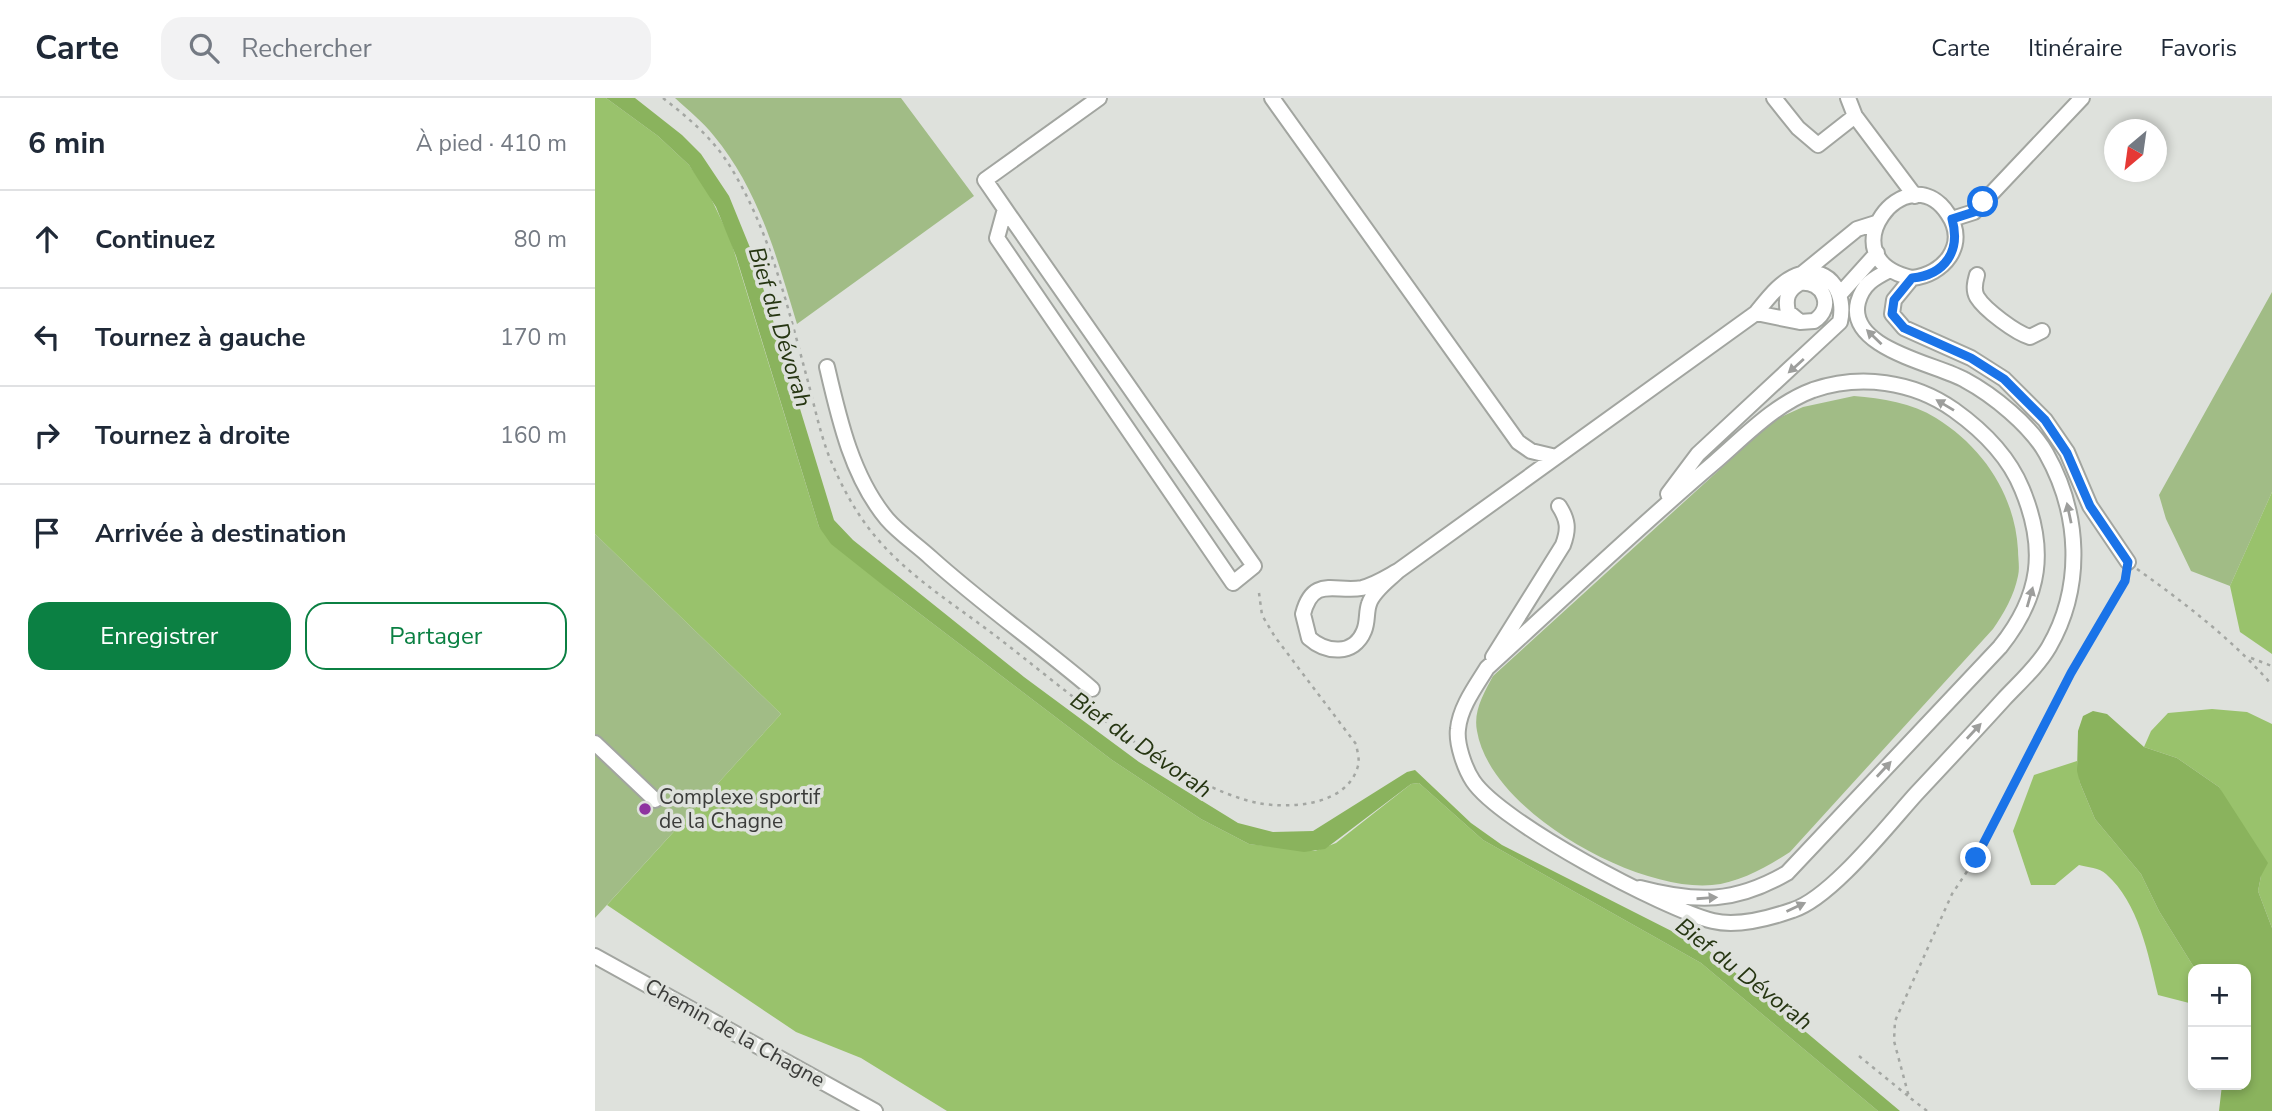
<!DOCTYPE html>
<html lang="fr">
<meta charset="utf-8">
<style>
:root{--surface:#fff;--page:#f2f2f3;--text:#1f2937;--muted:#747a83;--line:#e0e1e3;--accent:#0b8043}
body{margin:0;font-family:"Nunito Sans",sans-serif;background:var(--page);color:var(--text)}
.controls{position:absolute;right:21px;bottom:21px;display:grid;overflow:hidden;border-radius:14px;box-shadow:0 4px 10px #0003}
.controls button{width:63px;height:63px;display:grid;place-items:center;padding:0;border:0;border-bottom:2px solid var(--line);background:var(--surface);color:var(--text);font:35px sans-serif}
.compass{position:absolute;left:1509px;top:21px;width:63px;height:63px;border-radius:50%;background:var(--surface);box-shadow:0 4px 10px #0003;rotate:209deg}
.stop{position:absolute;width:21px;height:21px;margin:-16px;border:5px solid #1a73e8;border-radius:50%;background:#fff}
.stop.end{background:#1a73e8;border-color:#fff;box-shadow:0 2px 7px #0008}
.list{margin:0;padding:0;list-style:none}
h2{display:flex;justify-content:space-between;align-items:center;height:91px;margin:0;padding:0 28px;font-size:30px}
h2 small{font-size:23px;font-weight:400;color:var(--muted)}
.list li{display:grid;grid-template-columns:46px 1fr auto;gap:21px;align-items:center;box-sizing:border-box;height:98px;padding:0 28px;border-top:2px solid var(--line)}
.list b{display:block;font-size:26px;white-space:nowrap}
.list em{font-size:23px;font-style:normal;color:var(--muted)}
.actions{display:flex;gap:14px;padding:21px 28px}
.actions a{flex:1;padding:16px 0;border:2px solid var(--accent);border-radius:21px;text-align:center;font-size:24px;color:var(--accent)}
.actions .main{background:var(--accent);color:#fff}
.icon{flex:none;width:38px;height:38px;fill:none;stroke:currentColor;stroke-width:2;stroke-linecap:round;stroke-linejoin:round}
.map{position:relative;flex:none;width:1677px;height:1013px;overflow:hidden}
header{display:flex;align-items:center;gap:42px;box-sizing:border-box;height:98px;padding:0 35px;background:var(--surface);border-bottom:2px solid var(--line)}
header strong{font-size:33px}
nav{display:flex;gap:38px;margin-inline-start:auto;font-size:24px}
.search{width:490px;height:63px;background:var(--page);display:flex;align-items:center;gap:18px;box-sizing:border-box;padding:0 24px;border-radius:21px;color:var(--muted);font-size:26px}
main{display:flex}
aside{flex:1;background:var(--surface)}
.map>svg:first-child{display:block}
</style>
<header>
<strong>Carte</strong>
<div class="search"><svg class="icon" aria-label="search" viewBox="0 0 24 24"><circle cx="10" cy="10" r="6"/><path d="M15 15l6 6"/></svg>Rechercher</div>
<nav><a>Carte</a><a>Itinéraire</a><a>Favoris</a></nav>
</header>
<main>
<aside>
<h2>6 min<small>À pied · 410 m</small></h2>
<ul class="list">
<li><svg class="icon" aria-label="ahead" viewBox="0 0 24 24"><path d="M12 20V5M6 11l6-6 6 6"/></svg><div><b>Continuez</b></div><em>80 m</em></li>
<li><svg class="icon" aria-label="left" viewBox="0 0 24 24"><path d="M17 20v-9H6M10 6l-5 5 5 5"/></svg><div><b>Tournez à gauche</b></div><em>170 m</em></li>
<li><svg class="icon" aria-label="right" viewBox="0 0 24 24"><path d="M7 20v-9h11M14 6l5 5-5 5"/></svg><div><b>Tournez à droite</b></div><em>160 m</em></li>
<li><svg class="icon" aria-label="arrive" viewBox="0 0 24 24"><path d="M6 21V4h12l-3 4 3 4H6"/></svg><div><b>Arrivée à destination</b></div></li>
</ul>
<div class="actions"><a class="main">Enregistrer</a><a>Partager</a></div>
</aside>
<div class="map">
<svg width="1677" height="1013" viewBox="0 0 1677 1013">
<rect width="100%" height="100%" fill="#dee1dc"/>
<path fill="#a1bc86" d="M80 0H306L379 98 202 226C182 160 164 92 119 38 108 24 93 12 80 0Z
M1677 194V394L1635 488 1596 473 1571 421 1564 397Z
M1259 298C1287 300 1317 305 1341 320 1388 349 1420 397 1423 452 1423 460 1425 470 1423 478 1419 498 1409 515 1398 531L1195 754C1173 768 1144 785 1117 787 1041 794 895 713 882 633 878 613 889 595 898 578L1179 322 1208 309Z
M0 436 186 616 0 820Z"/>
<path fill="#99c26c" d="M0 0H11L63 38 94 67 112 92 135 140 224 429 299 496 517 662 606 721 654 746 720 753 741 745 816 686 824 685 888 742 1106 865 1283 1013H352L266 960 201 934 12 807 186 616 0 436Z
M1677 394V556L1645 534 1635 488Z
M1617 611 1652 614 1677 626V830L1663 793 1666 778 1624 689 1582 660 1549 649 1556 633 1573 615Z
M1482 663 1485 685 1500 721 1546 776 1564 813 1600 871 1598 906 1563 897C1553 856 1544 805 1511 776 1505 770 1492 769 1484 767L1460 787H1436L1418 733 1439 677Z"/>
<path fill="#8ab35d" d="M11 0H40L87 37 106 56 134 98 158 157 239 422 258 442 429 579 544 664 643 725 678 734 718 733 812 674 820 672 876 725 907 747 1112 851 1305 1013H1283L1106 865 888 742 824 685 816 686 730 751 709 754 654 746 606 721 517 662 299 496 236 446 224 429 141 158 121 109 94 67 63 38Z
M1498 613 1512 616 1549 649 1582 660 1624 689 1673 765 1666 778 1663 793 1677 830V1013H1624L1627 987H1651V871H1600L1564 813 1546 776 1500 721 1485 685 1482 673 1483 633 1488 618Z"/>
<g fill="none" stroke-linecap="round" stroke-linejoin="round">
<g stroke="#a2a5a0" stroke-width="18">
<path id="minor" d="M677 0 923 344 936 353 961 359
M1179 0 1203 30 1223 47 1260 18
M1253 0 1260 18 1320 98
M410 111 402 140 638 485 659 468C576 349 493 230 410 111L390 82 504 0
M1357 121 1379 114 1487 0
M1208 175 1262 131 1281 125
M1382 177C1380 184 1378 192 1382 199 1390 212 1421 235 1435 239L1447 233
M1317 180C1230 161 1312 54 1353 116 1374 147 1348 177 1317 180L1299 202 1297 216 1309 230 1376 260 1409 281 1450 322 1472 354 1495 408 1533 464
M1246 195 1282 155
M1161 215 1205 224 1219 223C1240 210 1229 182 1205 185 1192 192 1190 201 1193 214L1205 224
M232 269C244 321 257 379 292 421 304 435 322 447 336 460 387 506 444 546 497 591
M803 473C794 482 778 493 774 506 771 514 773 524 769 533 759 558 731 555 714 540L708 516C718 477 741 495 767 490 780 487 792 479 803 473L1161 215C1173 200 1187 181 1206 176 1237 168 1251 198 1245 224L1103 356 1073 396
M898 559 968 447C974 431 973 422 964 408
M0 645 60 702
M1045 790C1102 805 1140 805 1192 775L1405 549C1446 498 1452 451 1427 391 1414 359 1387 332 1359 312 1318 283 1265 276 1218 292 1180 306 1150 338 1120 364 1042 430 968 501 892 570 881 588 865 609 863 631 861 646 870 671 878 683 905 724 1069 811 1118 823 1142 829 1175 820 1198 812 1236 800 1293 727 1321 696 1351 664 1380 633 1409 601 1424 585 1443 568 1454 549 1489 488 1485 415 1451 355 1435 327 1398 297 1370 282 1343 266 1251 251 1263 204 1268 186 1279 180 1295 172
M0 858 280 1013"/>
</g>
<path stroke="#a4a7a3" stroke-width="2.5" stroke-dasharray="3.5 5" stroke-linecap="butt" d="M68 0C91 18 114 37 131 62 173 126 192 206 212 280 220 309 226 342 239 370 251 397 266 423 286 445 319 482 363 509 402 539 470 591 580 688 663 705 695 711 752 708 763 668 765 662 762 652 761 646L680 539 667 517 664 495
M1542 471C1591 506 1638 542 1677 587
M1656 560 1677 568
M1264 958 1313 998
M1332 1013 1314 999 1299 943 1300 923 1357 796 1381 760 1531 477"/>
<use href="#minor" stroke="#fff" stroke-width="14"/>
</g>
<defs><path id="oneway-solid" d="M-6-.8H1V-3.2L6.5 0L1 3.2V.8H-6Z" transform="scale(1.75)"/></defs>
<g fill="#9d9e9c">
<use href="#oneway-solid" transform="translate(1279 239) rotate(-136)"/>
<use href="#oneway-solid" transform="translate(1201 268) rotate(138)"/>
<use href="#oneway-solid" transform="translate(1350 307) rotate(-149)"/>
<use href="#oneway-solid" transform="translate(1474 415) rotate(-102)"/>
<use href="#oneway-solid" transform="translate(1435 499) rotate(-74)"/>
<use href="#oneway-solid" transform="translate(1379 633) rotate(-47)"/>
<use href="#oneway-solid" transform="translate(1289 671) rotate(-47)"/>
<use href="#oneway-solid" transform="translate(1112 800) rotate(-4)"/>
<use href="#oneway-solid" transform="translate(1201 809) rotate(-25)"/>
</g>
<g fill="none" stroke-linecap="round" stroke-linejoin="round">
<path stroke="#1a73e8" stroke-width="9" d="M1381 760 1476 575 1530 483 1533 464 1495 408 1472 355 1450 322 1409 281 1376 260 1309 230 1297 216 1299 202 1317 180C1350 177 1366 153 1357 121L1379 114 1388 104"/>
</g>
<circle fill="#8e34a0" stroke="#dee1dc" stroke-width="2.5" cx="50" cy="711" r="7"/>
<g text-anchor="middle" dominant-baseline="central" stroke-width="7" stroke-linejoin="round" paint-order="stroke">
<g font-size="21" fill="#3b3c3a" stroke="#dee1dc" text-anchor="start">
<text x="64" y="699">Complexe sportif<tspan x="64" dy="24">de la Chagne</tspan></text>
</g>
<g font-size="21" fill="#3b3c3a" stroke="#dee1dc">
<text transform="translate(140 935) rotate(29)">Chemin de la Chagne</text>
</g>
<g font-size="23" font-style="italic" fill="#263612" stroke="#dee1dc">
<text transform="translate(185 229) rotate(73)">Bief du Dévorah</text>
<text transform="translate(546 647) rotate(35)">Bief du Dévorah</text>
<text transform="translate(1149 876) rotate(38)">Bief du Dévorah</text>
</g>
</g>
</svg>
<div class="controls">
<button>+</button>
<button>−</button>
</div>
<svg class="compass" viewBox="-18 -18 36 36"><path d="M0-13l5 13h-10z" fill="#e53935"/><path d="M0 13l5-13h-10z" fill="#747a83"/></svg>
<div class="stop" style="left:1388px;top:104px"></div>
<div class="stop end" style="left:1381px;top:760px"></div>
</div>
</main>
